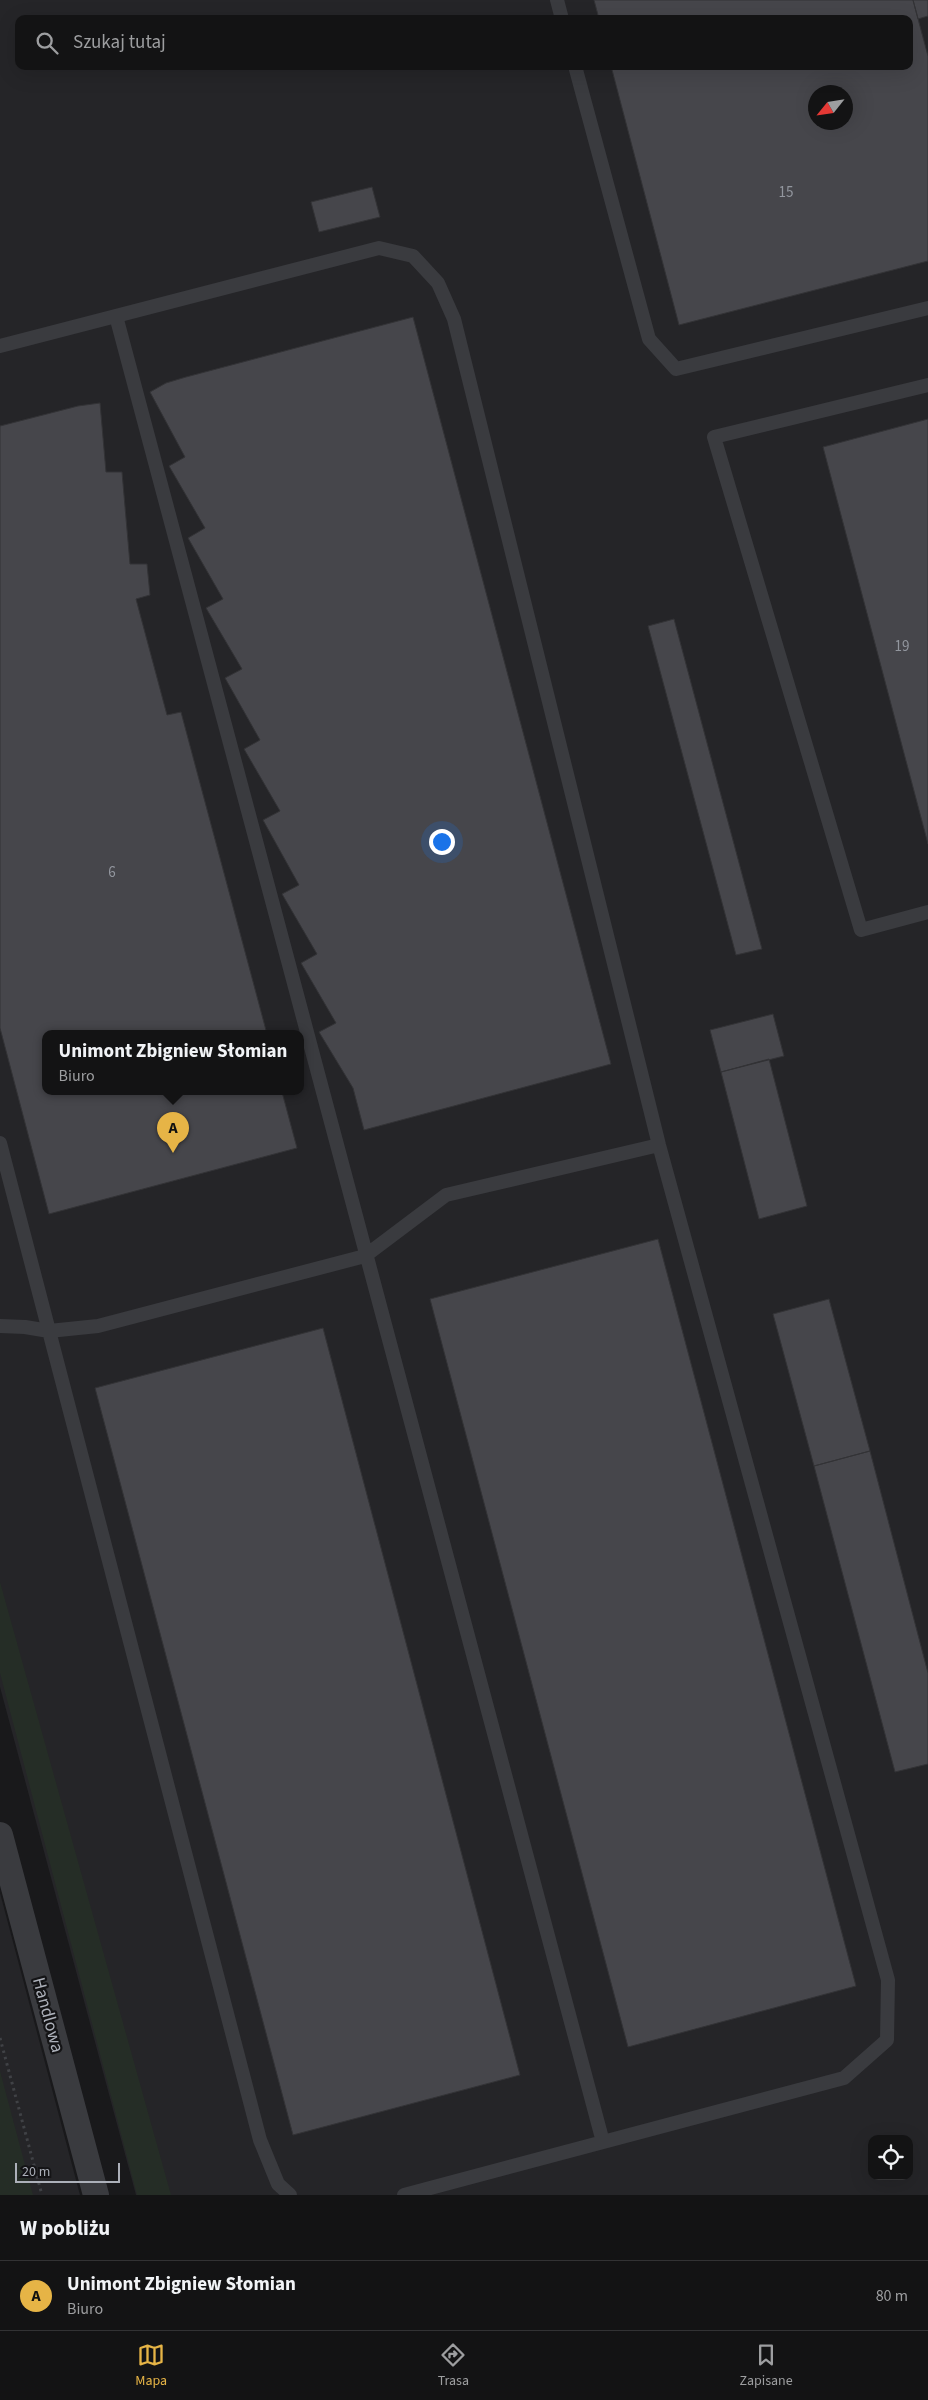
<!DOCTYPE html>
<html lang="pl">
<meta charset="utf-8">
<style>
:root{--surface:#131314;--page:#1c1c1d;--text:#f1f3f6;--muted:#9d9ea0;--line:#323234;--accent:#e6b446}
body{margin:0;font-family:"Source Sans 3",sans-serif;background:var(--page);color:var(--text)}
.controls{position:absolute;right:15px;bottom:15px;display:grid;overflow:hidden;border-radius:10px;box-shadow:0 5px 20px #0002}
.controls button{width:45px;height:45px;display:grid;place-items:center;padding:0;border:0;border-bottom:1px solid var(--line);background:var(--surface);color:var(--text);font:25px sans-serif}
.compass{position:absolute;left:808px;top:85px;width:45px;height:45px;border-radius:50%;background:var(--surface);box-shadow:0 5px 20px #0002;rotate:240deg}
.scale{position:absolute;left:15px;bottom:12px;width:105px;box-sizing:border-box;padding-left:5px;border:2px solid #acb0b9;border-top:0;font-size:14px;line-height:18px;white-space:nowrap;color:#acb0b9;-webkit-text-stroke:4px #141416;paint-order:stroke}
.you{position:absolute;left:441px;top:841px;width:18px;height:18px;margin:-12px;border:4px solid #fff;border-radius:50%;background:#1a73e8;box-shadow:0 0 0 8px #1a73e833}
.badge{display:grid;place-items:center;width:32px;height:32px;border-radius:50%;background:var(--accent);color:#111;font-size:16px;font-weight:700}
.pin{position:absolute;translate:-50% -41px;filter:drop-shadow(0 1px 2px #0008)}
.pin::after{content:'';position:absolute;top:26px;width:18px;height:15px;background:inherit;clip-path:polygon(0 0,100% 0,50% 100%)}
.popup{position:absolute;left:42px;top:1030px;width:262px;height:65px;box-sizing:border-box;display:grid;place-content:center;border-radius:10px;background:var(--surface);filter:drop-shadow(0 1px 4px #0005);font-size:16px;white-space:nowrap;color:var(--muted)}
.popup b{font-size:19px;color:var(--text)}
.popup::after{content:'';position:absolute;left:50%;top:100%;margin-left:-10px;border:10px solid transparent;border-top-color:var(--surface)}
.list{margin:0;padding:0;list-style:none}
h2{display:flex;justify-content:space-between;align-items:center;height:65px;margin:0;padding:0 20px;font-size:21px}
h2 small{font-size:16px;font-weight:400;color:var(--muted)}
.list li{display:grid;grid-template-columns:32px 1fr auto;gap:15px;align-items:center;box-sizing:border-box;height:70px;padding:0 20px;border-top:1px solid var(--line)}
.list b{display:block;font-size:19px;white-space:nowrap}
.list p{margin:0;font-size:16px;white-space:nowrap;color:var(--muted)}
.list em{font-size:16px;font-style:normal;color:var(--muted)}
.icon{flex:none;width:28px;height:28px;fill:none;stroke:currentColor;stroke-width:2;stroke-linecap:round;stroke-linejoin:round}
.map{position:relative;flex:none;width:928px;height:2195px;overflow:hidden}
.search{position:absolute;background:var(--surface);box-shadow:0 5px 20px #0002;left:15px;right:15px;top:15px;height:55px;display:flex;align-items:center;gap:12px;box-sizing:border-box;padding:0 18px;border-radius:10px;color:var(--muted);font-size:19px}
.sheet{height:135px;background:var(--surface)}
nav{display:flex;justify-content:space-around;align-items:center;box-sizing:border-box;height:70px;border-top:1px solid var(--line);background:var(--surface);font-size:14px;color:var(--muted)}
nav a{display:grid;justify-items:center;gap:2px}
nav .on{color:var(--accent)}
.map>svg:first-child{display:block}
</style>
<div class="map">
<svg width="928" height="2195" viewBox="0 0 928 2195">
<rect width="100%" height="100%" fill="#19191b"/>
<path fill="#252528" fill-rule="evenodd" d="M0 0H928V2195H136L0 1687ZM19 19H909V66H19ZM816 92H846V122H816ZM46 1034H300V1092H46ZM872 2139H909V2176H872Z
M0 1893 80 2195H0Z"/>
<path fill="#252d26" d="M0 1582 171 2195H137L0 1673Z
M0 2071 33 2195H0Z"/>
<path fill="#46464b" stroke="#333336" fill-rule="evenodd" d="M594 0H913L928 56V261L679 325 611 66H909V19H599ZM816 92H846V122H816Z
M913 0H928V16L918 19Z
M372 187 380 217 319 232 311 202Z
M413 317 611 1064 364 1130 353 1088 319 1032 336 1023 301 963 317 954 282 894 299 885 263 820 280 811 244 749 260 740 225 678 242 669 206 608 223 599 188 538 205 528 169 466 185 457 150 392 166 383 186 377Z
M100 403 106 472H122L130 564H147L150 595 136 599 167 715 181 712 267 1034H46V1092H282L297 1148 49 1214 0 1028V426L78 406Z
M928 419V844L823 447Z
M674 619 762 949 736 955 648 626Z
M773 1014 784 1056 721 1072 710 1030Z
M769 1059 807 1206 759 1219 721 1072Z
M658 1239 856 1986 628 2047 430 1299Z
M829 1299 870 1451 814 1466 773 1314Z
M323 1328 520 2075 293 2135 95 1388Z
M870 1451 928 1673V1764L895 1772 814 1466Z"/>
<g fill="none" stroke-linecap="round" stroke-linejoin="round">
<path stroke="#404246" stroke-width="3" stroke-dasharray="2.5 4" stroke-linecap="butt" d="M0 2038 42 2195"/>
<path stroke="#3a3b3f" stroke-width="14" d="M557 0 562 19
M575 66 649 339 676 369 928 308
M116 316 603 2142
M0 346 379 248 413 256 438 283 454 319 659 1145 888 1980 887 2040 844 2078 404 2195
M928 385 714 437 861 930 928 912
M0 1143 260 2140 278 2184 290 2195
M0 1326 25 1327 49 1331 98 1326 365 1256 446 1195 659 1145"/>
<path stroke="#3a3b3f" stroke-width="26" d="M0 1835 96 2195"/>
</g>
<g text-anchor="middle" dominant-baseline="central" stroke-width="4.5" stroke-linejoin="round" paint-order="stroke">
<g font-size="15" fill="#92969e">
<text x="786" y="192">15</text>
<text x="902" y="646">19</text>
<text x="112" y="872">6</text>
</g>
<g font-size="18" fill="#acb0b9" stroke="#141416">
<text transform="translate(48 2015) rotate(75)">Handlowa</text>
</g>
</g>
</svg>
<div class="controls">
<button><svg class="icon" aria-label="locate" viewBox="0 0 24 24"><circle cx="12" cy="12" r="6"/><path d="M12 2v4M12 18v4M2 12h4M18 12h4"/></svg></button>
</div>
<svg class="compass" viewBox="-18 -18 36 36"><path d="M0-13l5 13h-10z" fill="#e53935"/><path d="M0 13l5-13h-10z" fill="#9d9ea0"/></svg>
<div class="scale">20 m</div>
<div class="you"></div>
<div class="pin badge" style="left:173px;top:1153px">A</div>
<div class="popup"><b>Unimont Zbigniew Słomian</b>Biuro</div>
<div class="search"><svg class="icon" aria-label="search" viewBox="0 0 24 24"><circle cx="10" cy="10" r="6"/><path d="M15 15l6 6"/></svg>Szukaj tutaj</div>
</div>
<section class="sheet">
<h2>W pobliżu<small></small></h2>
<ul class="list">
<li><span class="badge">A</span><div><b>Unimont Zbigniew Słomian</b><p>Biuro</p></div><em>80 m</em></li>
</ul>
</section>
<nav>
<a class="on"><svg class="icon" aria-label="map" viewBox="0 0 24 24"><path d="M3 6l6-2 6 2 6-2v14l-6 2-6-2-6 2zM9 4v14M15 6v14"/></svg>Mapa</a>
<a><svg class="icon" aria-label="directions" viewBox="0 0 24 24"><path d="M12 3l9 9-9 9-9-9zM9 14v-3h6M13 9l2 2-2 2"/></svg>Trasa</a>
<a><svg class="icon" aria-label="saved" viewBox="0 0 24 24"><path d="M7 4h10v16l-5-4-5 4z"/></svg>Zapisane</a>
</nav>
